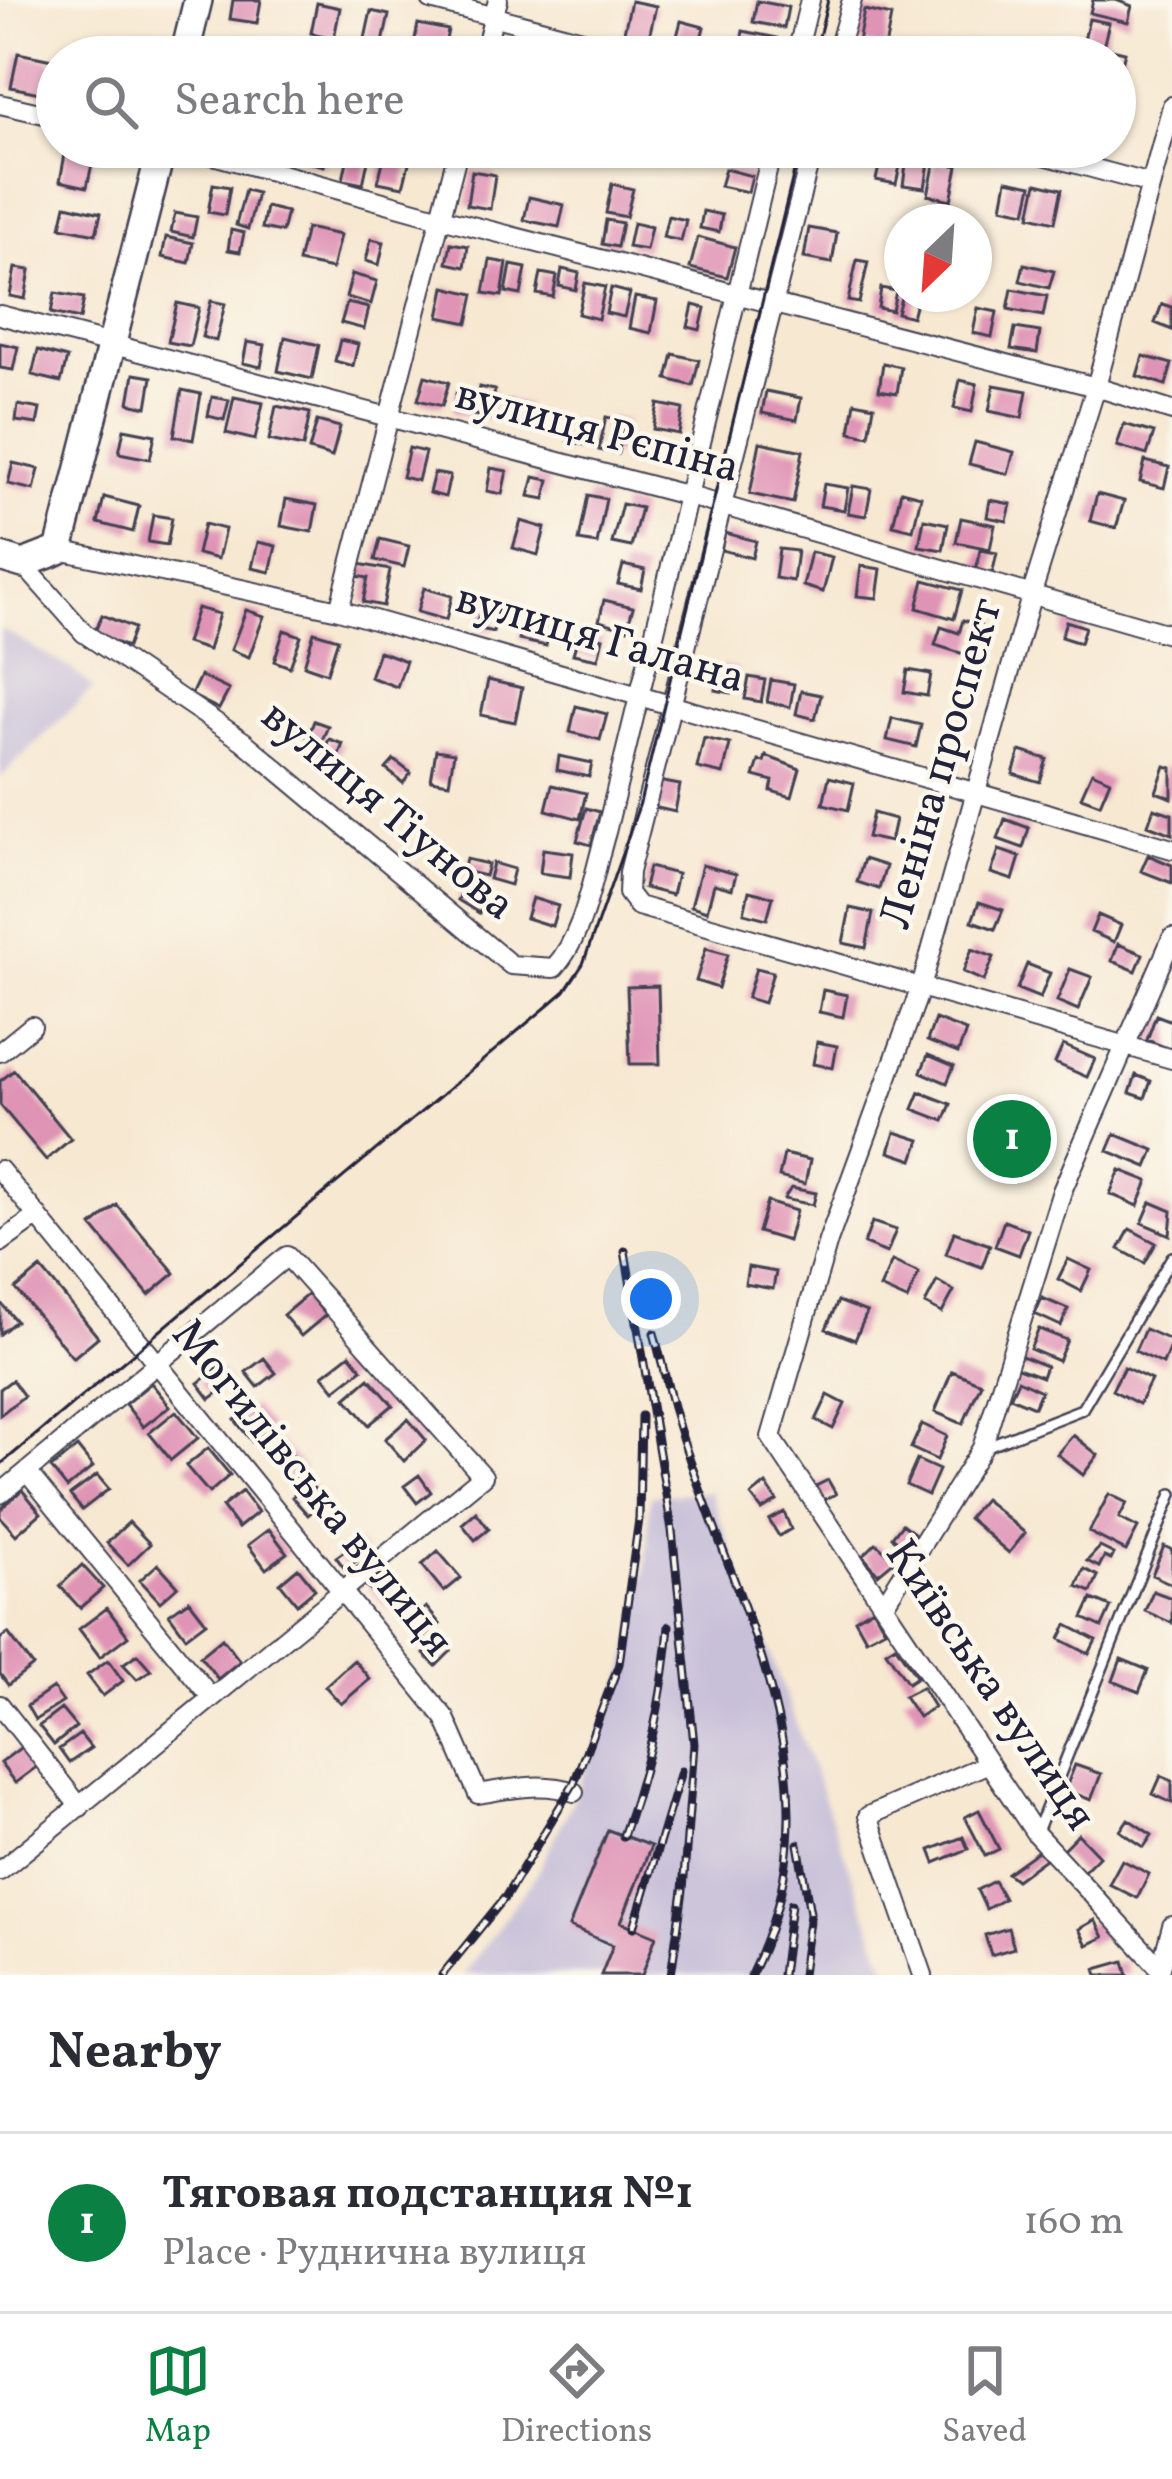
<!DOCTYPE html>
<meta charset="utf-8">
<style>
:root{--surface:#fff;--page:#f7f7f7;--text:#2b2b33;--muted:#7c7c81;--line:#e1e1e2;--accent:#0b8043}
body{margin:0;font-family:Vollkorn,serif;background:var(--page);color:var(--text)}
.compass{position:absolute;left:884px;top:204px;width:108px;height:108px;border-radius:50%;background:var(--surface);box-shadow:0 3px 9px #0004;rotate:205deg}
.you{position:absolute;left:651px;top:1299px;width:42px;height:42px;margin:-30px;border:9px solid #fff;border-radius:50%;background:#1a73e8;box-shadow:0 0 0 18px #1a73e833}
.badge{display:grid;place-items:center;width:78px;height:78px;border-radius:50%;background:var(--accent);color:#fff;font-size:39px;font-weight:700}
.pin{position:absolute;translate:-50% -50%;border:6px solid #fff;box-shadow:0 3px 12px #0006}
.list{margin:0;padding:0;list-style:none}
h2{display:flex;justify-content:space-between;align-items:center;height:156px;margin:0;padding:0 48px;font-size:51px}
h2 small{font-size:39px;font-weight:400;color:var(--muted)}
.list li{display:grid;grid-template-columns:78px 1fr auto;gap:36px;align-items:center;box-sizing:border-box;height:180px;padding:0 48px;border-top:3px solid var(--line)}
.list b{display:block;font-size:45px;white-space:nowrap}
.list p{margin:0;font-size:39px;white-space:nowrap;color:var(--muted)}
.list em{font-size:39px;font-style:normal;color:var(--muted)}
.icon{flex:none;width:66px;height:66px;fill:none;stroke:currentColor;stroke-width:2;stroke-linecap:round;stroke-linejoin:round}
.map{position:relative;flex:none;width:1172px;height:1975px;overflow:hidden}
.search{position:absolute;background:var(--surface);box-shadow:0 3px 9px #0004;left:36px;right:36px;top:36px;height:132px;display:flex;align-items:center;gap:30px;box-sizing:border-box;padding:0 42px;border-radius:66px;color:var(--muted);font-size:45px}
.sheet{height:336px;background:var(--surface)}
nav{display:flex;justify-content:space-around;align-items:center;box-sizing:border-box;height:168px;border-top:3px solid var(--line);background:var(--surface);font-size:33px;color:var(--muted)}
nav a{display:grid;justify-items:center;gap:6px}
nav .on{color:var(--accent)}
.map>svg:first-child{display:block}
</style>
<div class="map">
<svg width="1172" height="1975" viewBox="0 0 1172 1975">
<rect width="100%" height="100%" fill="#fbf7ec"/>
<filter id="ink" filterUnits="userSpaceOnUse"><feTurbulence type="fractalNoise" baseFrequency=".00833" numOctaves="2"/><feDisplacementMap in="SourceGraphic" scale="24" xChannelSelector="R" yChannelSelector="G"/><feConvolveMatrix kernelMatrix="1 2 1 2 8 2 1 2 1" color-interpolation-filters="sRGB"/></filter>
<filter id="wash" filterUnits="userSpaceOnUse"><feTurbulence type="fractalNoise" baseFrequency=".004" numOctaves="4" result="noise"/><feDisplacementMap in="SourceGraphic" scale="48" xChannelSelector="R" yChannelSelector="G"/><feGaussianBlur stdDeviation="2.7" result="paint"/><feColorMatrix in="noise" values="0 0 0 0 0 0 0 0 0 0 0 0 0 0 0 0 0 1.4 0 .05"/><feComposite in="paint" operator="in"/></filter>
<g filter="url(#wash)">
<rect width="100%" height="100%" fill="#f7e8d1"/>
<path fill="#c8bfd8" d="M0 628 71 669 93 688 0 778Z
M710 1491 889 1975H463L535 1876 574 1799 624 1676 646 1567 650 1496Z"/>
<g id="blocks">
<path fill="#df93b5" d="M233 0H261L257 23 230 19Z
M1093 0H1116L1132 6 1128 22 1090 13Z
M631 1 656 6 649 37 624 32Z
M757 1 788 7 784 28 753 22Z
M317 3 340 8 334 38 311 33Z
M864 10 891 16 885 48 858 42Z
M371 11 389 15 381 52 363 48Z
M1089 19 1109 23 1103 47 1125 52 1119 74 1115 73V57H1080Z
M681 21 704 27 698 50 675 44Z
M418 24 448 30 443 54 413 49Z
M743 31 777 38 773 57H738Z
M18 53 52 60 44 94 11 87Z
M307 147H329L324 166 303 161Z
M66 149 94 155 87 187 60 181Z
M349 151 369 156 363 184 343 180Z
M385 153 410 159 403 187 378 182Z
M882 153 902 157 896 184 876 180Z
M907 158 929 162 925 188 903 185Z
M935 161 958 166 951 200 928 195Z
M725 169 752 176 748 192 720 186Z
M472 171 495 175 490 209 467 205Z
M1007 180 1032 185 1026 212 1002 207Z
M1037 183 1062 189 1055 222 1030 216Z
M213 184 230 187 225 215 208 212Z
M612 184 633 189 626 217 606 213Z
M245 190 257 193 248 229 236 225Z
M529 197 564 205 559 227 524 220Z
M66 205 101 213 96 234 61 227Z
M266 207 287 212 282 232 262 228Z
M703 211 722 215 719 232 700 228Z
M175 213 197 217 193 237 171 232Z
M668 216 686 220 681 241 663 237Z
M606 220 622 223 617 247 602 244Z
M633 223 651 227 646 250 628 247Z
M306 228 340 235 332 269 298 262Z
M809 228 837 233 832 263 804 258Z
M231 230 244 233 240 252 228 250Z
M166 237 193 243 189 263 162 257Z
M698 237 735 247 727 277 690 268Z
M371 239 384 242 379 265 366 261Z
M451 243 468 246 465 267 447 263Z
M490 260 507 263 502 296 484 293Z
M857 260 868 262 859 303 848 301Z
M1024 264 1054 271 1049 288 1020 281Z
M511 265 526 268 521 295 506 292Z
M15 268 30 270 25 299 10 296Z
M562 269 579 273 576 290 559 286Z
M541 273 557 276 553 297 537 294Z
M352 274 377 281 371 304 346 297Z
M585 283 605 287 598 319 578 314Z
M445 287 474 294 468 323 439 317Z
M611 288 630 293 624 317 606 313Z
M881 288 896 291 892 311 878 308Z
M1012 289 1047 296 1043 316 1008 309Z
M55 293 84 298 80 319 51 313Z
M902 294H918L912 317 897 313Z
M635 297 657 301 651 333 629 328Z
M211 301 225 304 216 341 202 337Z
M177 303 199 308 190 346 168 342Z
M347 303 369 308 364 329 341 323Z
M1162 304 1172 307V330L1155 323Z
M693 305 705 308 700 330 688 327Z
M978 308 997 312 992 337 973 333Z
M1015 328 1040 332 1037 353 1011 349Z
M285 337 319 345 312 379 278 371Z
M340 340 358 344 353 366 335 361Z
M247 342 265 345 261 367 243 363Z
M0 343 18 347 13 370 0 368Z
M38 350 67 358 61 382 32 375Z
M673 354 699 360 693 386 667 379Z
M1143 356 1172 364 1166 385 1137 376Z
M883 363 901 367 897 393 879 390Z
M134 374 152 377 147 407 129 403Z
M425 376 449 382 442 406 418 400Z
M960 380 977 384 972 412 954 408Z
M994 385 1027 391 1022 418 989 411Z
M479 387 495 390 490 418 474 415Z
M457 389 473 392 469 415 453 412Z
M182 390 201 394 193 440 174 436Z
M766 391 801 398 797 420 762 413Z
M212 397 229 400 224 420 208 416Z
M234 397 263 403 255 440 226 433Z
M506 400 527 405 522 428 501 423Z
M855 402 874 406 869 436 850 432Z
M658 404 683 409 679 434 653 429Z
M18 405 40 409 37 424 16 421Z
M276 406 310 413 303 447 269 440Z
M606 417 625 421 618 454 599 450Z
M572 420 590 424 585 445 568 441Z
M317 421 340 427 332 457 309 450Z
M1124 424 1154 433 1147 455 1117 446Z
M124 429 155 435 150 459 119 453Z
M760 442 803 451 793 503 750 494Z
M975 442 1014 452 1008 474 969 464Z
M409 448 425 452 418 481 402 477Z
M1145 461 1169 467 1164 488 1140 482Z
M13 463 39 469 34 490 8 484Z
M491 468 507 471 502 494 487 491Z
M434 473 450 476 445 497 429 493Z
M534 477 549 480 545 499 529 496Z
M824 484 848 488 844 510 820 506Z
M853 486 871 489 866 516 848 513Z
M901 491 921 496 913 530 893 525Z
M1097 494 1124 501 1116 528 1090 521Z
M588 495 606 499 597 544 579 541Z
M104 497 139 506 133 532 98 523Z
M286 499 317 505 312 532 281 526Z
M990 500 1011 504 1007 521 987 517Z
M622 504 641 508 631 547 612 543Z
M153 515 172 518 167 545 148 542Z
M961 518 995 525 990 549 956 542Z
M924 519 948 524 943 550 919 546Z
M521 521 545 528 538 555 513 548Z
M204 524 225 529 218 559 197 554Z
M725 533 756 541 752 558 721 550Z
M380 539 409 546 404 567 375 560Z
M258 542 276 546 270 572 252 568Z
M779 549 797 551 793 581 775 578Z
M980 550 997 553 992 575 976 571Z
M811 552 832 557 823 592 803 586Z
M359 564 390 570 383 606 363 602 368 578 357 576Z
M623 565 645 570 641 589 618 584Z
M861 566 881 569 877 598 857 596Z
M924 580 962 590 954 619 917 608Z
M424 588 452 596 446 620 417 612Z
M604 600 633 607 627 629 599 621Z
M481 604 498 608 493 632 476 628Z
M197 608 219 614 208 650 186 643Z
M246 610 264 616 249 657 231 650Z
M102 615 134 628 127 647 94 634Z
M963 620 980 625 970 656 935 645 941 627 959 633Z
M1066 621 1085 627 1080 643 1061 637Z
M522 623 549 629 546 646 519 640Z
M284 630 301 636 290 667 274 661Z
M314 632 338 639 327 673 304 665Z
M579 633 603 638 598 659 573 654Z
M379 651 406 661 397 687 370 677Z
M721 666 738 669 732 693 715 690Z
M908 670 931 674 927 696 904 692Z
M200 676 229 690 219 709 191 695Z
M749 677 765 680 761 702 745 699Z
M488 680 522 688 515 722 481 715Z
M771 680 794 684 790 707 767 702Z
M801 691 821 695 815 719 796 714Z
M576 706 607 714 600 740 570 732Z
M892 718 921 725 916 747 887 740Z
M314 721 328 726 318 750 305 744Z
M704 738 730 744 723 774 697 768Z
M329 739 343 744 334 767 320 761Z
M436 750 454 753 449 783 431 780Z
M1020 751 1047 759 1040 782 1013 774Z
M559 756 592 763 589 777 557 770Z
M766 756 800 769 792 797 771 791 773 781 754 776 759 761 764 762Z
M394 760 411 773 403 783 386 769Z
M1165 766 1172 768V798L1156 792Z
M1092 772 1110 780 1100 804 1081 797Z
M829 777 854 783 848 810 823 804Z
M658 781 680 785 675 812 653 807Z
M552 785 586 793 580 819 546 810Z
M586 808 600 812 591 845 577 841Z
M1154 808 1172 814V834L1148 825Z
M873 813 895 819 890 842 867 837Z
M1005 819 1029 828 1023 848 998 839Z
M543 849 573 853 570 877 540 873Z
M999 850 1020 857 1013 880 991 873Z
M1148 855 1172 865V883L1141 871Z
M466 859 488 864 485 876 463 871Z
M864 859 886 866 879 889 857 882Z
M493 863 514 869 510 885 489 879Z
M702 865 736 874 732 889 714 884 707 911 691 906Z
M649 867 677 874 672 895 644 888Z
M467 884 489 897 479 913 458 900Z
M749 891 773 897 767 919 744 913Z
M532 898 558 906 552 926 526 918Z
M979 902 1003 910 995 929 972 921Z
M850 908 873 913 866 948 843 943Z
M1098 915 1121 925 1114 942 1091 932Z
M1118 944 1143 954 1136 971 1112 961Z
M706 948 728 954 718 988 696 981Z
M972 949 994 957 984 981 963 972Z
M1027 964 1050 973 1040 998 1017 989Z
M756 968 773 972 764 1003 747 998Z
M1070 969 1092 977 1078 1010 1057 1001Z
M658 986 660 1064H630L627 987Z
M823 990 847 995 843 1017 819 1012Z
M1156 1015 1172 1021V1050L1147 1040Z
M935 1019 966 1031 958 1053 927 1041Z
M817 1042 837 1046 833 1068 813 1064Z
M1063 1045 1095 1059 1087 1077 1055 1063Z
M928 1055 954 1066 947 1083 921 1072Z
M14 1070 71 1139 46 1160 0 1105V1081Z
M1136 1075 1151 1081 1145 1098 1130 1093Z
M920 1092 951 1104 944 1121 913 1109Z
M1020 1114 1038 1134 1003 1165 985 1145Z
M895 1132 920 1140 913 1160 889 1152Z
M1115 1134 1154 1150 1147 1167 1108 1151Z
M784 1154 810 1160 805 1184 779 1177Z
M1120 1170 1148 1181 1138 1206 1110 1194Z
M791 1188 816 1193 813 1205 784 1199Z
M767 1202 796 1211 788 1241 758 1232Z
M1151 1202 1172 1211 1170 1235 1142 1223Z
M117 1205 175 1273 149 1295 92 1226Z
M1004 1221 1028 1230 1019 1255 995 1246Z
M872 1222 896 1230 887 1253 864 1244Z
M1130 1229 1156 1243 1145 1263 1119 1249Z
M954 1232 990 1245 982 1267 946 1254Z
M1068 1259 1091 1270 1081 1291 1058 1279Z
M892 1261 919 1273 907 1300 880 1288Z
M748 1267 776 1272 773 1289 745 1284Z
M41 1268 98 1337 73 1358 16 1289Z
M937 1281 954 1291 942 1313 925 1304Z
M308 1294 326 1315 301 1336 283 1315Z
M1042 1298 1068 1309 1061 1326 1035 1314Z
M838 1301 867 1312 855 1340 826 1329Z
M0 1302 16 1321 0 1334Z
M1039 1329 1067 1340 1058 1361 1030 1349Z
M1145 1329 1172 1341 1163 1364 1135 1351Z
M350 1354 362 1369 335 1390 323 1375Z
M1019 1355 1046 1366 1042 1377 1015 1367Z
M264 1358 276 1373 258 1387 246 1372Z
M1124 1367 1151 1380 1139 1404 1112 1390Z
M218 1368 230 1384 210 1399 198 1383Z
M952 1371 981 1383 963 1424 935 1412Z
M369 1378 393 1405 369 1425 346 1398Z
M12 1380 24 1396 0 1415V1389Z
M1018 1380 1041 1391 1034 1407 1010 1397Z
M151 1383 170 1406 143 1427 125 1404Z
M828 1395 845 1404 833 1429 816 1420Z
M253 1405 271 1428 252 1442 235 1420Z
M176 1411 198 1438 171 1460 149 1433Z
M408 1419 426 1440 404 1461 385 1439Z
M922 1424 947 1436 937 1460 911 1448Z
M1073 1435 1098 1455 1083 1475 1057 1454Z
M279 1442 304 1468 291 1480 267 1454Z
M77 1447 93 1467 67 1488 51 1468Z
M208 1448 230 1475 209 1493 186 1466Z
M917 1460 939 1470 928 1495 906 1485Z
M97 1475 109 1489 82 1510 70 1495Z
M419 1475 431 1492 417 1503 404 1486Z
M828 1480 836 1494 821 1501 814 1487Z
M308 1482 325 1501 308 1515 292 1497Z
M766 1484 777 1501 762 1510 751 1496Z
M22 1490 41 1513 16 1535 0 1517V1510Z
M242 1491 258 1512 238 1528 222 1507Z
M1109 1494 1127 1503 1119 1518 1138 1528 1126 1551 1089 1532Z
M984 1499 1025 1533 1009 1553 968 1518Z
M476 1512 489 1529 475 1540 462 1524Z
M784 1512 791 1529 779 1536 769 1520Z
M129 1522 150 1544 128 1565 107 1543Z
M902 1524 922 1539 912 1552 892 1537Z
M269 1529 287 1553 266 1569 248 1545Z
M357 1542 366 1554 345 1569 336 1557Z
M876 1543 895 1560 878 1574 863 1556Z
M1164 1546 1172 1550V1584L1152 1575Z
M1100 1547 1114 1554 1111 1560 1104 1557 1099 1567 1087 1561Z
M438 1551 461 1578 444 1592 422 1565Z
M158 1564 178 1586 160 1602 140 1580Z
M82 1565 103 1588 80 1608 60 1586Z
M298 1568 315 1589 297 1604 280 1583Z
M1084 1569 1098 1576 1091 1592 1077 1586Z
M383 1572 405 1595 390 1610 367 1587Z
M1153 1591 1172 1598V1623L1145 1611Z
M1092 1599 1111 1607 1102 1627 1083 1618Z
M189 1600 206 1622 186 1637 169 1614Z
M426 1607 440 1624 421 1640 407 1624Z
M107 1608 128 1636 100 1657 79 1629Z
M873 1608 885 1629 866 1639 855 1619Z
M1067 1625 1096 1640 1089 1654 1060 1639Z
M8 1633 33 1666 8 1685 0 1674V1639Z
M222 1638 240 1661 218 1679 200 1656Z
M440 1640 451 1651 436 1666 424 1654Z
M895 1645 917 1677 908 1683 886 1651Z
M137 1654 151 1670 137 1679 123 1664Z
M1121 1659 1148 1670 1139 1692 1113 1681Z
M108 1660 123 1681 103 1696 87 1675Z
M354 1660 370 1679 341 1704 325 1686Z
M922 1687 934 1707 918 1717 904 1696Z
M53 1688 63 1702 35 1720 27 1706Z
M61 1709 76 1727 54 1745 39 1726Z
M80 1734 91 1748 69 1763 59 1749Z
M24 1745 39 1765 15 1783 0 1763Z
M1075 1765 1101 1774 1091 1800 1065 1790Z
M1161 1776 1172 1781V1803L1153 1794Z
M979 1810 999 1849 985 1856 965 1817Z
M1128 1819 1152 1835 1144 1847 1120 1831Z
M608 1830 651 1846 621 1922 656 1936 642 1975H601L613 1945 569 1927Z
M1078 1834 1099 1856 1081 1874 1059 1853Z
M963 1837 968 1849 935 1863 930 1850Z
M1039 1850 1045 1859 1016 1880 1007 1873Z
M1122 1860 1149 1874 1137 1898 1109 1884Z
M994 1881 1004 1899 986 1909 977 1890Z
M1095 1920 1104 1937 1087 1945 1079 1929Z
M1008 1928 1014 1948 991 1955 985 1935Z
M1124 1961 1128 1975H1098L1096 1969Z"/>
</g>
</g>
<g filter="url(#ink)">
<use href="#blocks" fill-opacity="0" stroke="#424052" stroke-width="3"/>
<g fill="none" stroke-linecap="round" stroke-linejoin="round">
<g stroke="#424052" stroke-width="14">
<path id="lane" d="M982 1448 1082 1409 1172 1257
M1036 1834 1172 1494"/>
</g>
<g stroke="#424052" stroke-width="22">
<path id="street" d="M431 0 646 57
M483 57 498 0
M796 57 810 0
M836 57 852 0
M0 104 57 117
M184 147 441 218 1096 387 1172 411
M813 147 629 872 628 893 638 906 1172 1059
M1014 147 1151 184
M0 315 689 496 1172 635
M59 550 339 610 1172 849
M23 564 84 633 243 741 511 965 554 968C585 934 593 875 606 832L773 147
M339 610 459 147
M0 1052 32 1026
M0 1170 445 1718 478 1794C509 1789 543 1781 574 1792
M0 1243 38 1216
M27 1472 210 1696
M0 1494 287 1256 483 1476 0 1871
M885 1603 982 1448 1062 1191 1172 938
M0 1705 80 1807
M1159 1967 1036 1834 771 1437 828 1241 921 987 1032 593 1096 387 1172 106
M923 1975 868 1816 989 1763
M1159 1975 1172 1926"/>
</g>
<g stroke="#424052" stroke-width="32">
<path id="secondary" d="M184 57 198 0
M0 557 23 564 59 550 162 147"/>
</g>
<use href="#lane" stroke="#fff" stroke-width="9"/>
<use href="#street" stroke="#fff" stroke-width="18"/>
<use href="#secondary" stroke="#fff" stroke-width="27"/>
<path stroke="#22223b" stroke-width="3" d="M814 57 828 0
M0 1465 544 1009 565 991 583 964 640 803 800 147"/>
<g stroke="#22223b" stroke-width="9">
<path id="rail" d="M625 1251 672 1530 694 1744 683 1890 671 1975
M654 1333C663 1366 670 1399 680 1431 738 1614 847 1782 751 1975
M623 1836C648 1767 663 1699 669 1626
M798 1844 810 1913 802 1975
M634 1927 681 1771
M442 1975 506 1896 574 1783 619 1664 639 1519 641 1416
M782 1975 791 1904"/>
</g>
<use href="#rail" stroke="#fbf7ec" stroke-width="4.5" stroke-dasharray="14" stroke-linecap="butt"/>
</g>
</g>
<g text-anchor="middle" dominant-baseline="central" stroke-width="9" stroke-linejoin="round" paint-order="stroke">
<g font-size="45" fill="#22223b" stroke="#fbf7ec">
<text transform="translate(597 433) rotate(15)">вулиця Рєпіна</text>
<text transform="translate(600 640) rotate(16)">вулиця Галана</text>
<text transform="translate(943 764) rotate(-74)">Леніна проспект</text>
<text transform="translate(387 812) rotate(40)">вулиця Тіунова</text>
<text transform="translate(311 1489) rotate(51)">Могилівська вулиця</text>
<text transform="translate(989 1686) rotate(56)">Київська вулиця</text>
</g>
</g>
</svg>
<svg class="compass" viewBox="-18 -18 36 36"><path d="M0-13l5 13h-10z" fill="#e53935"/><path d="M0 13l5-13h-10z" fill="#7c7c81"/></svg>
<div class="you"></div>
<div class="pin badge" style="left:1012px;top:1139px">1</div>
<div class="search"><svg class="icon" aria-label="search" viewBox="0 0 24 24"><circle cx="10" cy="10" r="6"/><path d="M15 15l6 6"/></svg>Search here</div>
</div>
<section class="sheet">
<h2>Nearby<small></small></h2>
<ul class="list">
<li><span class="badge">1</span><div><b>Тяговая подстанция №1</b><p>Place · Руднична вулиця</p></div><em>160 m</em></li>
</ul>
</section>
<nav>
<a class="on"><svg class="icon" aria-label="map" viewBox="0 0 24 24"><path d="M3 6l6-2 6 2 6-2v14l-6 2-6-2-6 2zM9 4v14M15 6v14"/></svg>Map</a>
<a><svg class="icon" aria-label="directions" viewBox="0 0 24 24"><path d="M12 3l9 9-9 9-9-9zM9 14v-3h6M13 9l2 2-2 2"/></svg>Directions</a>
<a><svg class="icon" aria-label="saved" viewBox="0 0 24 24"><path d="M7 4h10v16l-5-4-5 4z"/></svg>Saved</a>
</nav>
